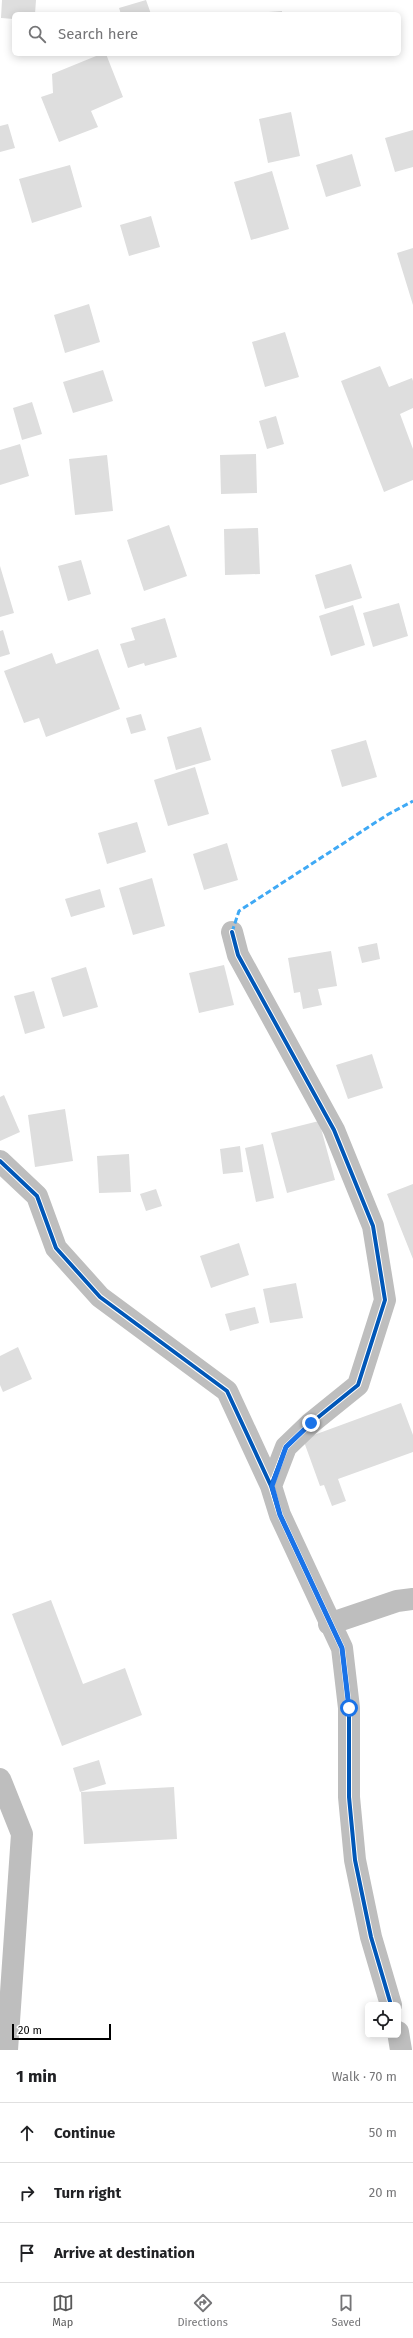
<!DOCTYPE html>
<meta charset="utf-8">
<style>
:root{--surface:#fff;--page:#f2f2f2;--text:#202124;--muted:#757577;--line:#e0e0e0;--accent:#595959}
body{margin:0;font-family:"Fira Sans",sans-serif;background:var(--page);color:var(--text)}
.controls{position:absolute;right:12px;bottom:12px;display:grid;overflow:hidden;border-radius:6px;box-shadow:0 2px 10px #0003}
.controls button{width:36px;height:36px;display:grid;place-items:center;padding:0;border:0;border-bottom:1px solid var(--line);background:var(--surface);color:var(--text);font:20px sans-serif}
.scale{position:absolute;left:12px;bottom:10px;width:99px;box-sizing:border-box;padding-left:4px;border:2px solid #000;border-top:0;font-size:11px;line-height:14px;white-space:nowrap;color:#000;-webkit-text-stroke:3px #fff;paint-order:stroke}
.stop{position:absolute;width:12px;height:12px;margin:-9px;border:3px solid #1a73e8;border-radius:50%;background:#fff}
.stop.end{background:#1a73e8;border-color:#fff;box-shadow:0 1px 4px #0008}
.list{margin:0;padding:0;list-style:none}
h2{display:flex;justify-content:space-between;align-items:center;height:52px;margin:0;padding:0 16px;font-size:17px}
h2 small{font-size:13px;font-weight:400;color:var(--muted)}
.list li{display:grid;grid-template-columns:26px 1fr auto;gap:12px;align-items:center;box-sizing:border-box;height:60px;padding:0 16px;border-top:1px solid var(--line)}
.list b{display:block;font-size:15px;white-space:nowrap}
.list em{font-size:13px;font-style:normal;color:var(--muted)}
.icon{flex:none;width:22px;height:22px;fill:none;stroke:currentColor;stroke-width:2;stroke-linecap:round;stroke-linejoin:round}
.map{position:relative;flex:none;width:413px;height:2050px;overflow:hidden}
.search{position:absolute;background:var(--surface);box-shadow:0 2px 10px #0003;left:12px;right:12px;top:12px;height:44px;display:flex;align-items:center;gap:10px;box-sizing:border-box;padding:0 14px;border-radius:6px;color:var(--muted);font-size:15px}
.sheet{height:232px;background:var(--surface)}
nav{display:flex;justify-content:space-around;align-items:center;box-sizing:border-box;height:56px;border-top:1px solid var(--line);background:var(--surface);font-size:11px;color:var(--muted)}
nav a{display:grid;justify-items:center;gap:2px}
nav .on{color:var(--accent)}
.map>svg:first-child{display:block}
</style>
<div class="map">
<svg width="413" height="2050" viewBox="0 0 413 2050">
<rect width="100%" height="100%" fill="#fff"/>
<path fill="#dedede" d="M2 0H36L35 14H14V19L1 18Z
M146 0 151 14H121L119 8Z
M282 11V14H255V13Z
M101 54H106L123 97 91 111 98 127 59 142 41 97 53 93 52 74Z
M291 112 300 156 268 163 259 119Z
M8 124 15 148 0 152V126Z
M413 130V167L395 172 385 138Z
M352 154 361 186 326 197 316 165Z
M70 165 82 207 32 223 19 179Z
M272 171 289 229 251 240 234 182Z
M151 216 160 247 129 256 120 225Z
M413 248V305L397 253Z
M89 304 100 342 65 353 54 315Z
M285 332 299 377 265 387 252 342Z
M380 366 389 387 412 378 413 381V408L400 414 413 449V480L384 492 341 381Z
M103 370 113 401 73 413 63 382Z
M32 402 42 434 22 440 13 408Z
M276 416 284 444 267 449 259 421Z
M20 444 29 476 0 485V450Z
M256 454 257 493 221 494 220 455Z
M107 455 113 511 75 515 69 459Z
M169 525 187 576 144 591 127 540Z
M258 528 260 574 225 575 224 529Z
M81 560 91 594 68 601 58 566Z
M351 564 362 598 325 609 315 575Z
M0 566 14 613 0 617Z
M399 603 408 636 373 647 363 613Z
M353 605 365 645 331 656 319 616Z
M165 618 177 657 145 666 144 663 128 668 120 644 135 640 131 628Z
M3 630 10 654 0 657V631Z
M98 649 120 709 46 737 39 718 24 723 4 671 52 653 56 664Z
M141 714 146 730 131 734 126 718Z
M201 727 211 760 176 770 167 737Z
M366 740 377 777 342 787 331 750Z
M195 767 209 814 168 826 154 780Z
M137 822 146 852 107 864 98 833Z
M227 843 238 880 204 890 193 854Z
M152 878 165 926 133 935 119 888Z
M100 889 105 907 71 917 65 899Z
M377 943 380 959 362 963 358 947Z
M331 951 337 986 318 989 322 1005 303 1009 300 992 294 993 288 958Z
M224 965 234 1005 199 1013 189 973Z
M86 967 98 1007 63 1017 51 978Z
M34 991 45 1028 25 1034 14 996Z
M372 1054 383 1088 348 1099 336 1065Z
M4 1095 20 1132 0 1141V1097Z
M65 1109 73 1161 35 1167 28 1115Z
M319 1121 335 1180 287 1193 271 1133Z
M263 1144 274 1198 256 1202 245 1148Z
M240 1146 243 1172 223 1174 220 1149Z
M129 1154 131 1192 99 1193 97 1156Z
M413 1184V1259L387 1194Z
M156 1189 162 1206 146 1211 140 1194Z
M239 1243 249 1275 211 1288 200 1256Z
M296 1283 303 1318 270 1323 263 1289Z
M255 1307 259 1323 230 1331 225 1314Z
M18 1347 32 1379 3 1392 0 1385V1356Z
M401 1403 413 1435V1452L338 1479 346 1501 332 1506 324 1485 320 1486 303 1439Z
M51 1600 83 1684 125 1668 142 1715 62 1746 12 1614Z
M99 1760 106 1784 80 1792 73 1768Z
M174 1787 177 1839 84 1844 81 1792Z"/>
<g fill="none" stroke-linecap="round" stroke-linejoin="round">
<path stroke="#bebebe" stroke-width="22" d="M232 932 238 955 334 1130 373 1226 385 1300 358 1385 311 1423 286 1447 271 1486
M0 1161 37 1196 56 1248 100 1297 227 1391 271 1486 280 1515 342 1648 349 1708V1797L355 1860 371 1937 391 2005
M329 1624 397 1601 413 1599
M0 1779 22 1834 7 2050
M398 2032 401 2050"/>
<path stroke="#3fa9f5" stroke-width="3" stroke-dasharray="6 3" stroke-linecap="butt" d="M232 932 239 911 387 815 413 801"/>
<g stroke="#fff" stroke-width="6">
<path id="cycleway" d="M232 932 238 955 334 1130 373 1226 385 1300 358 1385 311 1423 286 1447 271 1486
M0 1161 37 1196 56 1248 100 1297 227 1391 271 1486 280 1515 342 1648 349 1708V1797L355 1860 371 1937 391 2005"/>
</g>
<use href="#cycleway" stroke="#0057b8" stroke-width="4"/>
</g>
<g fill="none" stroke-linecap="round" stroke-linejoin="round">
<path stroke="#1a73e8" stroke-width="5" d="M311 1423 286 1447 272 1486 280 1515 342 1648 349 1708"/>
</g>
</svg>
<div class="controls">
<button><svg class="icon" aria-label="locate" viewBox="0 0 24 24"><circle cx="12" cy="12" r="6"/><path d="M12 2v4M12 18v4M2 12h4M18 12h4"/></svg></button>
</div>
<div class="scale">20 m</div>
<div class="stop" style="left:349px;top:1708px"></div>
<div class="stop end" style="left:311px;top:1423px"></div>
<div class="search"><svg class="icon" aria-label="search" viewBox="0 0 24 24"><circle cx="10" cy="10" r="6"/><path d="M15 15l6 6"/></svg>Search here</div>
</div>
<section class="sheet">
<h2>1 min<small>Walk · 70 m</small></h2>
<ul class="list">
<li><svg class="icon" aria-label="ahead" viewBox="0 0 24 24"><path d="M12 20V5M6 11l6-6 6 6"/></svg><div><b>Continue</b></div><em>50 m</em></li>
<li><svg class="icon" aria-label="right" viewBox="0 0 24 24"><path d="M7 20v-9h11M14 6l5 5-5 5"/></svg><div><b>Turn right</b></div><em>20 m</em></li>
<li><svg class="icon" aria-label="arrive" viewBox="0 0 24 24"><path d="M6 21V4h12l-3 4 3 4H6"/></svg><div><b>Arrive at destination</b></div></li>
</ul>
</section>
<nav>
<a class="on"><svg class="icon" aria-label="map" viewBox="0 0 24 24"><path d="M3 6l6-2 6 2 6-2v14l-6 2-6-2-6 2zM9 4v14M15 6v14"/></svg>Map</a>
<a><svg class="icon" aria-label="directions" viewBox="0 0 24 24"><path d="M12 3l9 9-9 9-9-9zM9 14v-3h6M13 9l2 2-2 2"/></svg>Directions</a>
<a><svg class="icon" aria-label="saved" viewBox="0 0 24 24"><path d="M7 4h10v16l-5-4-5 4z"/></svg>Saved</a>
</nav>
